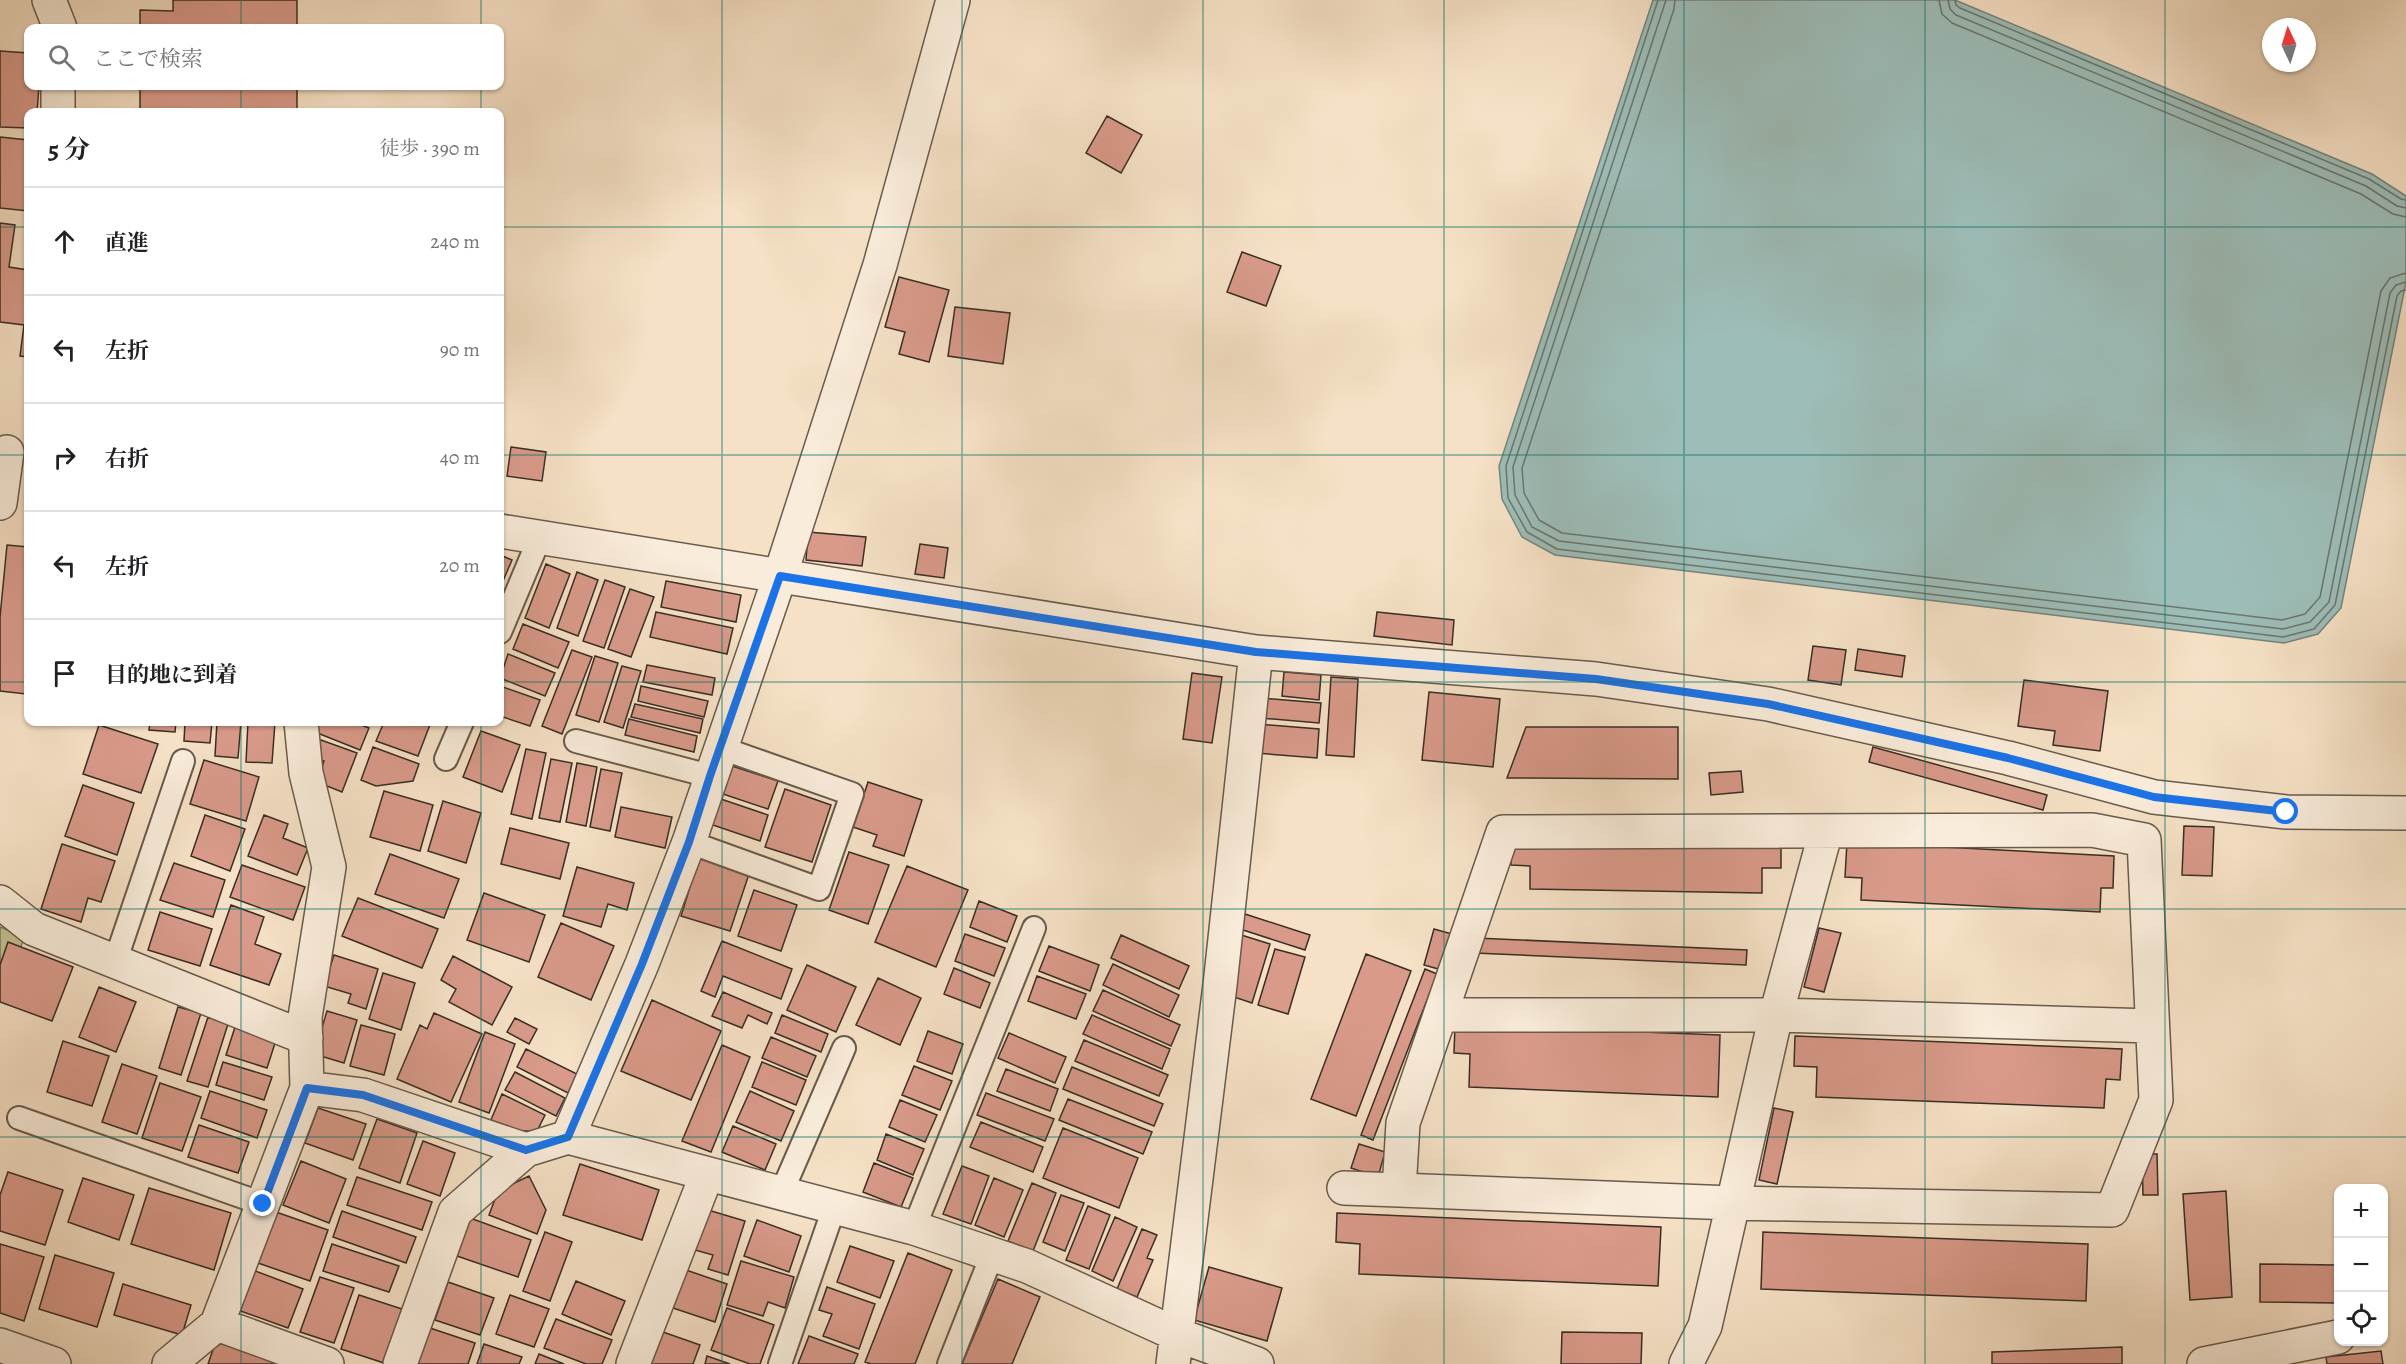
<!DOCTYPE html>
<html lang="ja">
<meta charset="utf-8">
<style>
:root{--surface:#fff;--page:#f2f2f2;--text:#202124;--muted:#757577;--line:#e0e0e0}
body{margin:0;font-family:Alegreya,"Noto Serif JP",serif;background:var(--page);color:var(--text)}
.controls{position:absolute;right:18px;bottom:18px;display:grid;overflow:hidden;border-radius:12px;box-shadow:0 2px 4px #0004}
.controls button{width:54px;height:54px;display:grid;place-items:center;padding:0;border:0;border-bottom:2px solid var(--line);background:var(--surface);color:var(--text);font:30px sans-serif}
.compass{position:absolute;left:2262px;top:18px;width:54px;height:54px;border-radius:50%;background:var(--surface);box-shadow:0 2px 4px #0004;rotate:356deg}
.stop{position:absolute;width:18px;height:18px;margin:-14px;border:4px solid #1a73e8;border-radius:50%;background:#fff}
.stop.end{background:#1a73e8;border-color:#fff;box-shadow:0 2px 6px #0008}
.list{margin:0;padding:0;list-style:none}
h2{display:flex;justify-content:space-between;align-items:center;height:78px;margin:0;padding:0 24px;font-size:26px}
h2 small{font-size:20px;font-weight:400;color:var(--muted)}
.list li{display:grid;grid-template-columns:39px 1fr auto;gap:18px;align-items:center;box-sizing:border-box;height:108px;padding:0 24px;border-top:2px solid var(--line)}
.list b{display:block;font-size:22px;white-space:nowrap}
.list em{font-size:20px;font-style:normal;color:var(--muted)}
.icon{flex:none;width:33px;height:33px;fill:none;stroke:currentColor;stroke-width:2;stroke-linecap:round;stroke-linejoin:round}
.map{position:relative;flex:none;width:2406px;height:1364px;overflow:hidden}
.search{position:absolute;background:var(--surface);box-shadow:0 2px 4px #0004;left:24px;top:24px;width:480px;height:66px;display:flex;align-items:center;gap:15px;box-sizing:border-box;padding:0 21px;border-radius:12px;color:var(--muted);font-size:22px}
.panel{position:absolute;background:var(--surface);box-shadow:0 2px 4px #0004;left:24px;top:108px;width:480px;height:618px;border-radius:12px}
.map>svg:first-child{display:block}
</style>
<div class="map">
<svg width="2406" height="1364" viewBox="0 0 2406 1364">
<rect width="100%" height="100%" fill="#f6e1c6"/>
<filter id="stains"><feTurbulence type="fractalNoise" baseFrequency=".00333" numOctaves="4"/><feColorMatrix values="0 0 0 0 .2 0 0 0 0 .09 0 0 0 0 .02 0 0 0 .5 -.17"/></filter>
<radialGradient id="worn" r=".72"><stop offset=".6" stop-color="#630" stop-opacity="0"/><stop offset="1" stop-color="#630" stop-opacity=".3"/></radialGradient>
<path fill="#c1c192" stroke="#7c785c" stroke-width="1.5" d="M0 927 25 937 0 994Z"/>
<path fill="#9dbdb8" stroke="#75847d" stroke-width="1.5" d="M1653 0H1955L2372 174 2406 196V282L2341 608 2318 634 2284 643 1555 555 1522 537 1502 499 1499 466Z"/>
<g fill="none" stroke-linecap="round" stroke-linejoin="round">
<path stroke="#6a766e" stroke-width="1.5" d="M1658 0 1506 466 1508 498 1527 532 1557 549 2283 637 2314 629 2335 605 2397 296 2401 291 2406 290
M1666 0 1513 467 1515 495 1532 527 1559 541 2283 629 2310 622 2329 602 2390 293 2396 285 2406 282
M1675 0 1674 9 1522 468 1524 493 1539 520 1562 533 2282 620 2305 614 2320 597 2381 291 2390 278 2406 273
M1939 0 1942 14 1952 23 2361 194 2393 214 2406 217
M1948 0 1950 9 1956 15 2366 186 2397 206 2406 208
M1955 0 1956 5 1960 8 2369 179 2401 199 2406 200"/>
</g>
<path fill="#d99a8a" stroke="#382e25" stroke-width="1.5" d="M173 0H297V28H140V10L173 11Z
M0 51 28 53V86H39L37 112H28V128L0 127Z
M140 86H297V112H140Z
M1107 116 1142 135 1121 173 1086 153Z
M0 137 28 140V211L0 208Z
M0 223 15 225 9 267 28 270V357L20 356 24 325 0 322Z
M1242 252 1281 266 1266 306 1227 292Z
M899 277 949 290 929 362 899 354 905 332 885 327Z
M955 307 1010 313 1003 364 948 356Z
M511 447 546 452 542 481 507 476Z
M808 532 866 537 862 566 806 560Z
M920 544 948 548 944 578 915 574Z
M7 545 28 547V673L26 694 0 691V617Z
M500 555 512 560 500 588Z
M546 564 570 574 549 628 525 618Z
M577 572 598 580 578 636 557 628Z
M605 580 625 587 604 648 583 641Z
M666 581 741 595 736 622 661 607Z
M630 589 654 597 631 657 608 649Z
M656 612 733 628 727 654 650 637Z
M1377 612 1454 620 1452 645 1374 636Z
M523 624 569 642 558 668 513 649Z
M1813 646 1846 650 1841 685 1808 680Z
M1858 649 1905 656 1902 677 1855 670Z
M572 650 592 657 562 734 542 726Z
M508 654 555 673 545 696 500 678Z
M595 656 618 663 599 722 576 715Z
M647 665 715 678 712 695 643 682Z
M622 666 641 671 623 728 604 722Z
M1284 672 1321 675 1319 700 1282 696Z
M1192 673 1222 677 1212 743 1183 739Z
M1331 677 1358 679 1354 757 1326 755Z
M2024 680 2108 691 2100 751 2053 745 2055 731 2018 726Z
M500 686 540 700 530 726 500 716Z
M641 686 708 701 704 717 638 701Z
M1429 692 1500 699 1493 767 1422 760Z
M1261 698 1321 703 1319 723 1260 718Z
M635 704 703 719 700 733 631 717Z
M629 719 697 736 694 752 625 735Z
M150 722H176L175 732 149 730Z
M185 722H212L210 743 184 741Z
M217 722H241L238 758 215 756Z
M248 722H275L272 763 246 762Z
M313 722H354L369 728 360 750 310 730Z
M384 722H431L418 756 376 741Z
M1258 724 1319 729 1317 758 1256 753Z
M99 725 158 744 141 793 83 774Z
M1526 727H1678V779L1507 778Z
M481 731 520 745 502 792 463 777Z
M321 740 357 753 342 792 317 782 324 761 314 758Z
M373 747 419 764 413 781 376 786 361 780Z
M1873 747 2047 795 2043 810 1869 762Z
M526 749 546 753 532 819 511 814Z
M551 759 572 763 560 822 539 818Z
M204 760 259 777 246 821 190 804Z
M577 763 597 767 586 826 566 822Z
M729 765 778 781 768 809 720 793Z
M601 769 622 773 610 831 590 827Z
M1741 771 1743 792 1711 795 1709 773Z
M868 782 922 800 904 856 873 846 877 835 853 827Z
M83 785 134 803 117 855 65 836Z
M785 789 831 805 812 862 765 847Z
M384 791 433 805 420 851 370 837Z
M715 797 768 815 760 841 707 823Z
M443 801 481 813 466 863 428 851Z
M621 807 672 817 665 848 615 837Z
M205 815 245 829 230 871 191 856Z
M264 815 288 824 283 838 308 848 297 875 248 856Z
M2184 826 2214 827 2212 876 2182 875Z
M510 828 569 843 560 879 501 864Z
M1511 838 1781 842V868H1762V893L1530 889V866L1511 865Z
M1847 842 2114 856 2113 888H2101L2100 912 1861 900 1862 878 1845 877Z
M62 844 115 861 101 902 88 898 81 922 41 909Z
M849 852 889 865 868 924 829 910Z
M390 854 459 879 444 918 375 894Z
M699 858 749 874 730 931 681 916Z
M174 863 225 880 213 917 160 900Z
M242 865 305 887 293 920 230 897Z
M907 866 968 890 936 967 875 942Z
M577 867 634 883 627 910 608 904 601 927 563 916Z
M754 890 797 905 781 951 738 936Z
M484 893 545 915 529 962 467 940Z
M358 898 438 929 422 968 342 936Z
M979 901 1017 916 1007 942 970 927Z
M231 905 264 917 255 944 281 954 269 985 210 965Z
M160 912 212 929 200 966 148 950Z
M1245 914 1310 935 1305 950 1240 929Z
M561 923 614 946 591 1000 538 977Z
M1819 928 1841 933 1824 992 1804 987Z
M1434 929 1452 934 1442 970 1424 965Z
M1235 933 1270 944 1252 1003 1231 996Z
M965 934 1005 948 994 976 955 961Z
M1121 935 1189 966 1179 989 1111 958Z
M1476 938 1747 950 1746 965 1475 953Z
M722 941 792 969 781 999 723 976 715 997 701 991Z
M8 942 73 967 52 1021 0 1002V965Z
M1049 946 1099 965 1090 991 1039 971Z
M1275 949 1305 957 1288 1014 1258 1005Z
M1366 954 1411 971 1356 1116 1311 1099Z
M334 955 378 969 366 1009 348 1003 351 994 324 986Z
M453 956 512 987 492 1025 449 1002 456 989 441 980Z
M1113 964 1179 995 1169 1017 1103 985Z
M807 965 856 987 836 1032 787 1010Z
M954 968 990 983 980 1008 944 994Z
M1425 969 1437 974 1373 1140 1361 1135Z
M383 973 415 983 401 1030 369 1019Z
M1037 976 1086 994 1076 1019 1028 1001Z
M878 978 921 998 900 1045 856 1025Z
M99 987 136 1002 116 1052 79 1037Z
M1103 990 1180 1025 1171 1046 1093 1011Z
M723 992 772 1013 767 1024 748 1015 742 1028 712 1016Z
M652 1000 721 1031 691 1100 621 1071Z
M178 1007 201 1013 181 1075 159 1068Z
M327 1011 357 1020 344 1063 314 1054Z
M434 1013 482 1034 451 1102 397 1079 420 1025 427 1029Z
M782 1015 828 1034 821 1052 775 1033Z
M1092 1015 1170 1049 1162 1069 1083 1034Z
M208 1017 228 1024 208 1087 187 1081Z
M515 1018 537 1029 529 1044 507 1032Z
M236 1024 277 1037 267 1068 226 1055Z
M361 1025 395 1034 384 1075 350 1066Z
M1455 1025 1720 1035 1718 1097 1469 1087 1470 1054 1454 1053Z
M928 1031 963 1044 952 1074 917 1061Z
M485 1032 515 1044 489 1113 459 1102Z
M1009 1033 1066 1057 1055 1083 998 1058Z
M1795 1036 2122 1049 2120 1080 2106 1079 2104 1108 1816 1097 1817 1067 1794 1066Z
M771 1037 816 1056 807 1077 762 1058Z
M1084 1040 1168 1075 1159 1096 1075 1061Z
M63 1041 109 1056 92 1106 47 1092Z
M722 1045 750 1057 711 1152 682 1141Z
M526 1049 577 1074 568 1093 517 1067Z
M223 1062 272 1077 264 1100 216 1085Z
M762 1062 806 1080 796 1105 752 1087Z
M122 1064 157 1076 137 1134 102 1122Z
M914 1066 952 1081 940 1110 902 1095Z
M1072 1067 1163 1104 1154 1126 1063 1089Z
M1006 1069 1058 1089 1050 1111 997 1091Z
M515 1072 565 1098 556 1116 505 1090Z
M160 1083 201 1097 182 1151 142 1138Z
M210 1091 267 1110 257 1138 201 1118Z
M750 1091 794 1111 781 1141 736 1122Z
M986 1093 1054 1119 1045 1141 977 1115Z
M502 1094 545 1115 537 1131H511L490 1122Z
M1068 1099 1152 1132 1143 1154 1059 1120Z
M900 1100 937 1115 925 1142 889 1127Z
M318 1108 366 1124 353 1160 305 1143Z
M1774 1108 1793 1112 1777 1184 1759 1180Z
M377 1119 417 1133 400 1183 359 1168Z
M981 1122 1043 1147 1033 1172 970 1147Z
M199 1125 249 1142 238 1173 188 1157Z
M733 1126 776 1144 765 1170 722 1152Z
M1063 1128 1138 1158 1119 1208 1043 1178Z
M886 1134 924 1149 913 1175 877 1160Z
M423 1141 455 1153 440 1196 407 1184Z
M1359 1144 1385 1152 1378 1177 1351 1168Z
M2142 1154H2157L2158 1195H2143Z
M301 1161 346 1179 329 1223 283 1205Z
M874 1163 913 1178 901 1207 863 1192Z
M580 1164 659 1190 642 1240 563 1215Z
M962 1166 989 1176 971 1224 943 1214Z
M8 1172 63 1190 45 1245 0 1231V1195Z
M529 1176 546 1210 537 1234 489 1215 498 1191Z
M357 1177 432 1202 422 1230 347 1205Z
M83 1178 134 1195 119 1240 68 1222Z
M994 1178 1023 1190 1004 1237 975 1225Z
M1032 1183 1056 1193 1033 1251 1008 1241Z
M149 1188 231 1213 214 1270 131 1244Z
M2226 1191 2232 1297 2190 1300 2183 1194Z
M1061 1195 1084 1203 1065 1251 1043 1242Z
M1088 1206 1110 1215 1089 1269 1066 1260Z
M708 1210 745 1221 728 1275 708 1269 713 1255 695 1250Z
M273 1211 328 1230 310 1281 255 1262Z
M342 1211 416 1237 406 1263 333 1237Z
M1337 1213 1661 1227 1658 1286 1359 1274 1360 1244 1336 1242Z
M1115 1217 1137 1227 1113 1281 1092 1271Z
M470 1218 531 1240 518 1277 457 1256Z
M757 1220 801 1236 789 1272 744 1256Z
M1142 1229 1157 1235 1147 1258 1153 1260 1137 1297 1117 1289Z
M545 1232 572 1242 550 1301 523 1291Z
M1763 1232 2088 1244 2086 1301 1761 1289Z
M0 1244 44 1257 24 1321 0 1313Z
M332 1244 399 1266 389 1292 323 1271Z
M850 1246 894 1261 880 1298 837 1282Z
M908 1253 952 1270 915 1364H871L865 1362Z
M55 1255 114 1273 97 1327 39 1309Z
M741 1261 794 1277 785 1308 768 1302 763 1316 727 1305Z
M2260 1264 2335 1265V1303L2260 1302Z
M1209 1267 1282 1288 1267 1341 1194 1320Z
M250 1269 303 1289 288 1328 235 1309Z
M686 1270 727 1284 715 1322 673 1308Z
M320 1277 354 1288 334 1343 300 1332Z
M998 1279 1040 1297 1012 1364H962Z
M576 1281 625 1301 611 1335 562 1314Z
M448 1282 494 1298 480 1335 435 1320Z
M123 1284 191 1305 182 1335 114 1315Z
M827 1287 875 1304 859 1349 823 1336 832 1314 819 1310Z
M359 1295 402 1309 384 1363 341 1349Z
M510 1295 549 1309 534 1347 496 1334Z
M727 1308 774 1325 760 1364H750L711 1350Z
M556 1319 612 1340 602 1364H586L544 1348Z
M430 1328 475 1343 468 1364H417Z
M663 1332 700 1345 693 1364H651Z
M1562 1332 1642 1333 1641 1364H1561Z
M809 1336 858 1354 854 1364H798Z
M216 1341 275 1360 274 1364H208Z
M484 1344 522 1357 519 1364H477Z
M2122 1347V1364H1992V1352Z
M2381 1351 2383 1364H2327L2326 1357Z
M539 1354 564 1364H535Z
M707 1356 730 1364H705Z"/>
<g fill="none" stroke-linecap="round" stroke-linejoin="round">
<g stroke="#685b4d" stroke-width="26">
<path id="service" d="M500 632 540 537
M576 741 710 776
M446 759 462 722
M689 842 819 889 852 794 721 748
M115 962 183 761
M19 1118 263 1204
M781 1194 844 1048
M914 1228 1034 928
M780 1364 834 1208
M949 1364 992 1255"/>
</g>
<g stroke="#685b4d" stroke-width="36">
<path id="minor" d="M49 0 60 28
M58 112V86
M0 503 7 452
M500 531 1256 652 1596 679 1768 704 2008 758 2154 797 2286 812 2406 813
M0 902 34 929 306 1038
M1440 1015H1776L2152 1026
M307 1088 363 1095 526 1150 568 1137 914 1228 1027 1266 1178 1335 1257 1364
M568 1137 642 964 689 842 780 576 880 265 953 0
M1344 1188 1399 1190 1732 1203 2112 1210 2156 1100 2144 840 2092 830 1503 832 1403 1123 1399 1190
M217 1324 327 1364
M0 1345 54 1364
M169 1364 217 1324 307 1088 305 1017 329 867 306 773 301 722
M400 1364 455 1212 526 1150
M633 1364 707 1174
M1173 1364 1220 985 1256 652
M1686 1364 1705 1326 1776 1015 1826 831
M2204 1364 2338 1337"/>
</g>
<use href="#service" stroke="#f9ecda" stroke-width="22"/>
<use href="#minor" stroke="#f9ecda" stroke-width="33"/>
</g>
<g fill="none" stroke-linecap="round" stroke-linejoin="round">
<path stroke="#1a73e8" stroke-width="8" d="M263 1204 307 1088 363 1095 526 1150 568 1137 642 964 689 842 710 776 780 576 1256 652 1596 679 1768 704 2008 758 2154 797 2286 812"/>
</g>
<path fill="none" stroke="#0f766e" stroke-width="1.5" stroke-opacity="0.55" d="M241 0V28M481 0V28M722 0V1364M962 0V1364M1203 0V1364M1444 0V1364M1684 0V1364M1925 0V1364M2165 0V1364M241 86V112M481 86V112M0 227H28M500 227H2406M0 455H28M500 455H2406M0 682H28M500 682H2406M241 722V1364M481 722V1364M0 909H2406M0 1137H2406"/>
<rect width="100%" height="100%" filter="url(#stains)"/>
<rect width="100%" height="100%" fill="url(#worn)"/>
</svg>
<div class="controls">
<button>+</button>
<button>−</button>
<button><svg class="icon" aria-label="locate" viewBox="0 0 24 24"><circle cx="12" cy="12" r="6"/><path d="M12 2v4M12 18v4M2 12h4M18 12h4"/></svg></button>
</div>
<svg class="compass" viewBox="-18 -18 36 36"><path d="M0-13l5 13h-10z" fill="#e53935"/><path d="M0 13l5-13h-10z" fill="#757577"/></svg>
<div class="stop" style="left:2286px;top:812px"></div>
<div class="stop end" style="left:263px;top:1204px"></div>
<div class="search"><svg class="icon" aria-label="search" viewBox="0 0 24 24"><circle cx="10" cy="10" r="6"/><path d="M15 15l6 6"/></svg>ここで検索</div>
<section class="panel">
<h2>5 分<small>徒歩 · 390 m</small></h2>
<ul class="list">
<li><svg class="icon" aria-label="ahead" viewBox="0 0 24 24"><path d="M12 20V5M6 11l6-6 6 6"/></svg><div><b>直進</b></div><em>240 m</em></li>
<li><svg class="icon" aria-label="left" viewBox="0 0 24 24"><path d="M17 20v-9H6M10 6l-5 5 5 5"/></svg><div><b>左折</b></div><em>90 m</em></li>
<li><svg class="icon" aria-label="right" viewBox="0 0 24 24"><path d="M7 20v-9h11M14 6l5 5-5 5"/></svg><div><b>右折</b></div><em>40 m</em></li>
<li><svg class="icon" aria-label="left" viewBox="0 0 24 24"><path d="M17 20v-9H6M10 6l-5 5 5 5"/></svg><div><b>左折</b></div><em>20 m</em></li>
<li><svg class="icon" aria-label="arrive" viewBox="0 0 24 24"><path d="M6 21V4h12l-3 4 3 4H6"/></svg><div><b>目的地に到着</b></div></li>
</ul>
</section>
</div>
